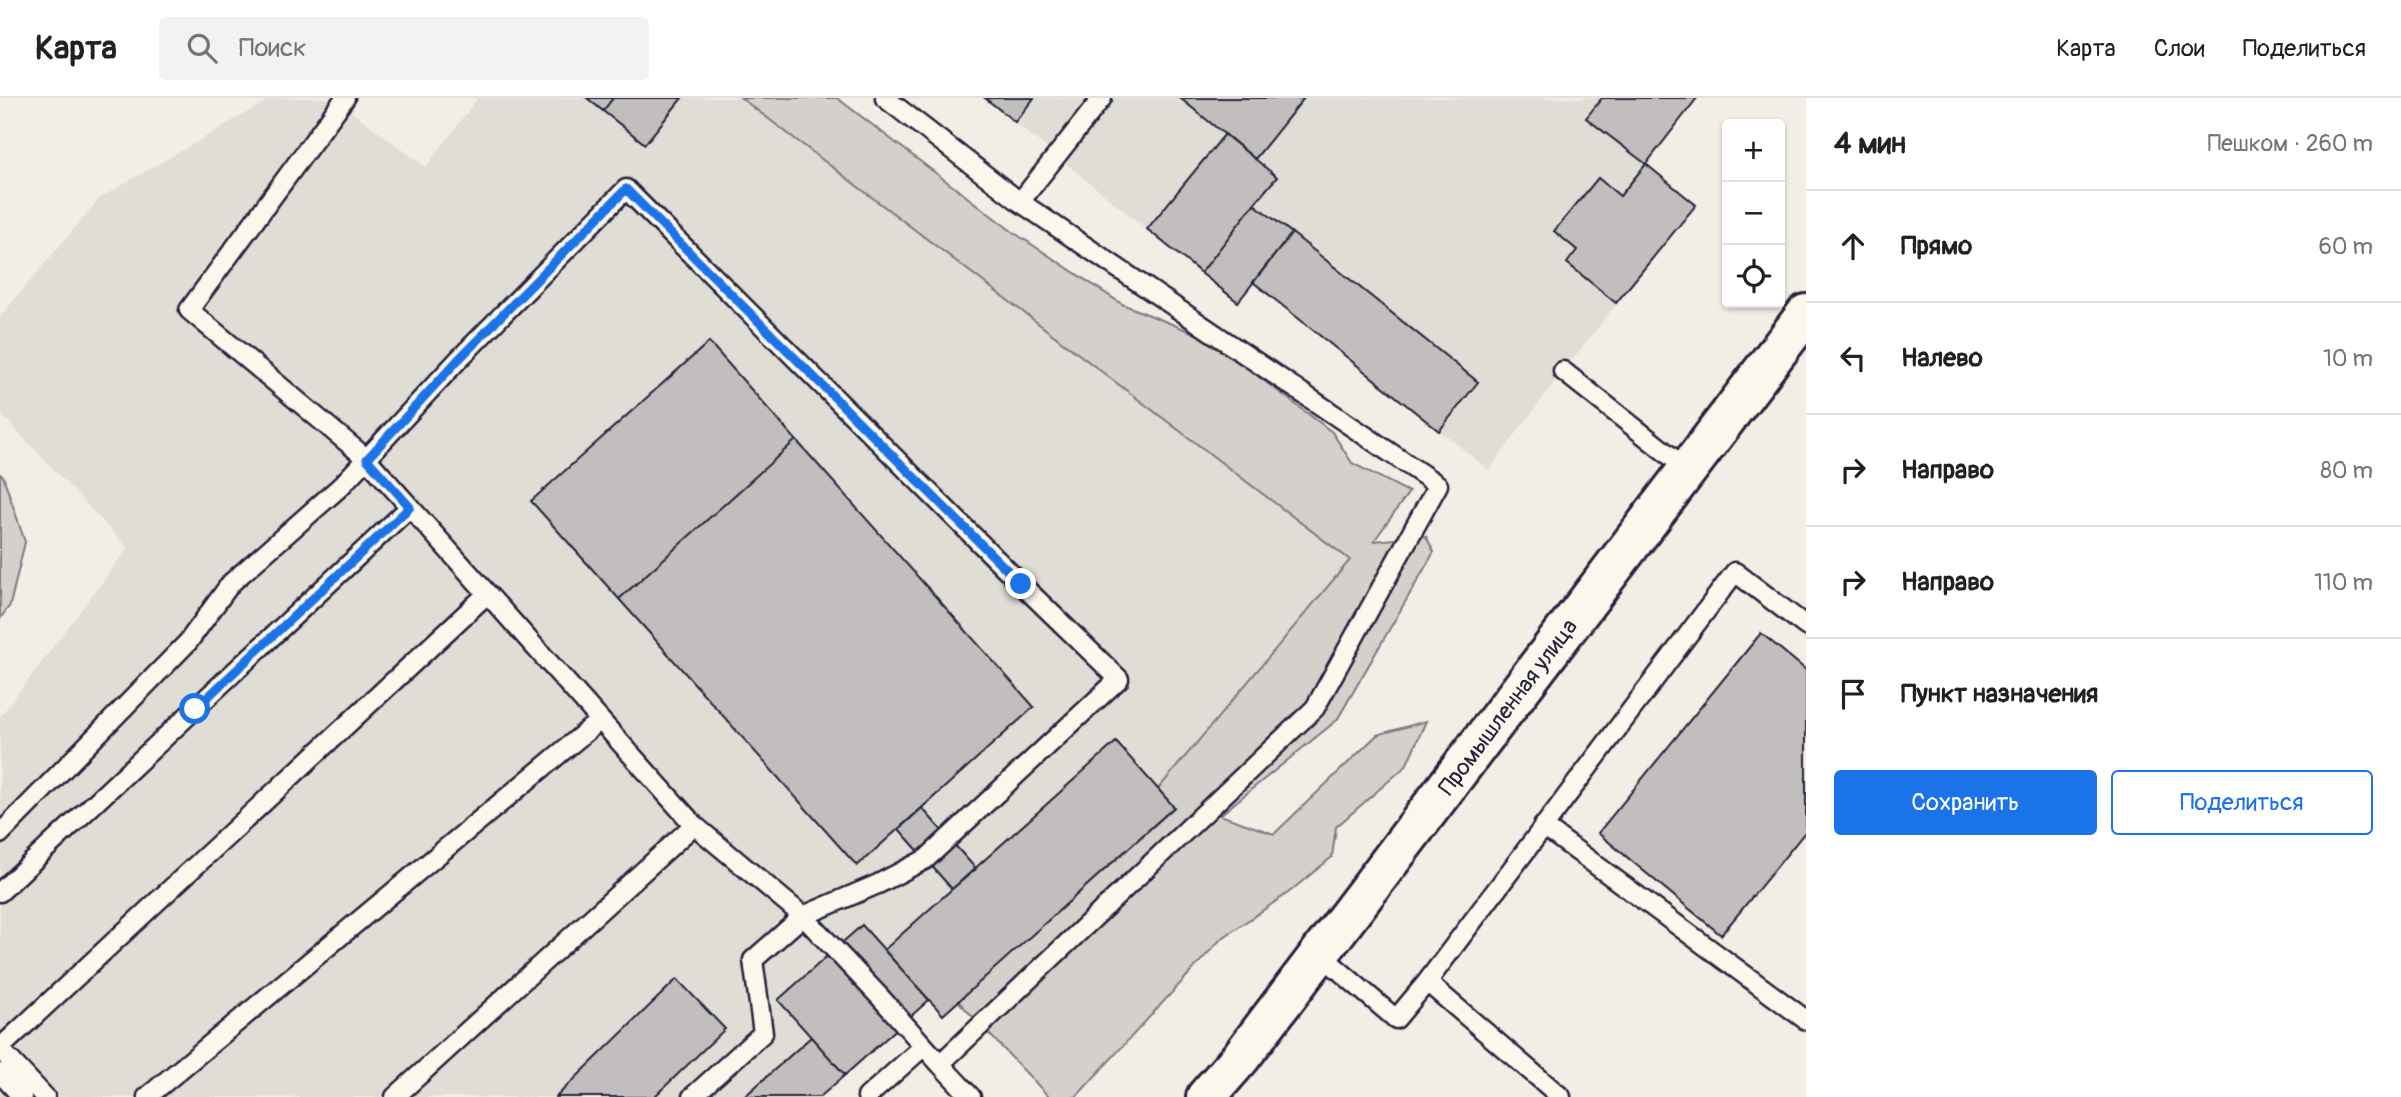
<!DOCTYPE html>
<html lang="ru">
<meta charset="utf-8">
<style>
:root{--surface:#fff;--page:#f2f2f2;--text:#202124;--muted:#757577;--line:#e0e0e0;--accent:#1a73e8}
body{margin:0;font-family:Pangolin,sans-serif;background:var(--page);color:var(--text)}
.controls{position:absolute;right:21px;top:21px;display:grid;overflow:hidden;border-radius:7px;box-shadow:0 2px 5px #0004}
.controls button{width:63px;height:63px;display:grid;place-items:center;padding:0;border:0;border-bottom:2px solid var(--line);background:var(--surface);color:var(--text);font:35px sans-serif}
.stop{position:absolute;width:21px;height:21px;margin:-16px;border:5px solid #1a73e8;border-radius:50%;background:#fff}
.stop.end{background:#1a73e8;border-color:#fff;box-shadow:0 2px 7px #0008}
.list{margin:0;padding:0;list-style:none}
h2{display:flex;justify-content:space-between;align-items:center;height:91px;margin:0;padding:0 28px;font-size:30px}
h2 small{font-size:23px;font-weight:400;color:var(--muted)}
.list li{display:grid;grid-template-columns:46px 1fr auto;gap:21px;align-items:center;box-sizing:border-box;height:112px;padding:0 28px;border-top:2px solid var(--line)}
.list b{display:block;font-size:26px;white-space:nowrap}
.list em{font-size:23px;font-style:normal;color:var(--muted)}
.actions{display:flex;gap:14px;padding:21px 28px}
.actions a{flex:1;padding:16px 0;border:2px solid var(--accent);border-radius:7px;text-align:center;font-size:24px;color:var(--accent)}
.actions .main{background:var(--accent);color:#fff}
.icon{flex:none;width:38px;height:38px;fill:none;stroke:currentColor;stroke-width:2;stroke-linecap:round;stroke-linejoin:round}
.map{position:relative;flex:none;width:1806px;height:999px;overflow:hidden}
header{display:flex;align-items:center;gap:42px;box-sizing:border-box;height:98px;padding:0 35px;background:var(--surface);border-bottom:2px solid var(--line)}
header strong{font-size:33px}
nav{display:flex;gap:38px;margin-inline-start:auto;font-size:24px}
.search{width:490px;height:63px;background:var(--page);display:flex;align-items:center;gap:18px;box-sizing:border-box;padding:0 24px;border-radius:7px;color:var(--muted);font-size:26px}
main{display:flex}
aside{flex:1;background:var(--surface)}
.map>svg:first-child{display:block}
</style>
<header>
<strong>Карта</strong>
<div class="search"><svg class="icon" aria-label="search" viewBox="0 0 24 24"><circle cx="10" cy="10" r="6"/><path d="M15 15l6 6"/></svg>Поиск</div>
<nav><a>Карта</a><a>Слои</a><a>Поделиться</a></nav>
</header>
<main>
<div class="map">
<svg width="1806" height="999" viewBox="0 0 1806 999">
<rect width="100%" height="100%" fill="#f2eee5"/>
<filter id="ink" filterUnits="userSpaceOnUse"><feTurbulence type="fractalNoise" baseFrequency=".0143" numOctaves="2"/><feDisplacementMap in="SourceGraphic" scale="14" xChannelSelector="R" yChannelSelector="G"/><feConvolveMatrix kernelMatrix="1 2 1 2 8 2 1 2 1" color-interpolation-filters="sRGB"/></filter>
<g filter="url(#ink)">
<path fill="#e0dcd6" d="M272 0H333L426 69 478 0H741L1350 462 1159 691 1174 709 943 917 929 902 820 999H0V619L128 450 0 315V219L100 100Z
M985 0H1697L1646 66 1696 107 1563 273 1489 372 1253 184 1201 175Z"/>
<path fill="#d4d1cc" stroke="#7b7a84" stroke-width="2" d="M741 0H837L1013 134 1122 206 1209 241 1332 334 1352 365 1409 394 1374 443 1426 438 1434 454 1337 622 1220 717 1274 736 1377 637 1426 623 1406 668 1336 729 1332 759 1288 795 1221 841 1076 999H1049L958 903 1174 710 1158 691 1350 462Z
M0 376 3 378 25 444 10 507 0 521Z"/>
<path fill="#c2bebe" stroke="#22223b" stroke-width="2" d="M587 0H613L603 13Z
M613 0H682L645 46 603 13Z
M985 0H1034L1015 24Z
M1180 0H1304L1255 61Z
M1602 0H1697L1646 66 1586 20Z
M1225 36 1277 79 1254 106 1201 175 1147 131Z
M1646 66 1696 107 1616 205 1567 165 1577 152 1554 133 1598 80 1620 98Z
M1254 106 1292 135 1238 204 1201 175Z
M1292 135 1478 284 1439 333 1253 184Z
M709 244 796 342 619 501 531 403Z
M796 342 1034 609 857 768 619 501Z
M1761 535 1806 572V733L1721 837 1598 735Z
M1116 644 1174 709 943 917 884 852Z
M922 710 976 771 952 791 899 731Z
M862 827 929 902 845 977 778 902Z
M677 881 725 931 654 999H556Z
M811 939 845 977 820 999H744Z"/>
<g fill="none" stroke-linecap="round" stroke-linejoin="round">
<g stroke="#22223b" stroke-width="23">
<path id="lane" d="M885 0 1020 104 1438 387 1315 610 940 966 971 999
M1020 104 1102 0
M1563 273 1688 372
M1543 728 1806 922
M0 736 188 544 231 485 341 388 458 262 626 91 1021 486 1119 581 926 761 878 786 803 818 694 727 367 361 189 212 345 0
M0 794 410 409
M1320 856 1396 921 1427 884 1735 474 1806 528
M1427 884 1561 999
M0 950 487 496
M0 951 45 999
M0 975 22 999
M147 999 600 622
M395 999 694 727
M692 999 763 935 753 862 803 818 880 899 940 966
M867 999 924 948"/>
</g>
<g stroke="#22223b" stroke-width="44">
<path id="secondary" d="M1206 999 1241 959 1806 216"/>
</g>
<use href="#lane" stroke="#fbf7ec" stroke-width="18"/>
<use href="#secondary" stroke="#fbf7ec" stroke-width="38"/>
</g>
</g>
<g fill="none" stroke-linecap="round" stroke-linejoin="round" filter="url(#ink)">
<path stroke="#1a73e8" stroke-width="9" d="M195 611 410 409 367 361 458 262 626 91 1021 486"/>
</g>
<g text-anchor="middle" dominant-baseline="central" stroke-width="5" stroke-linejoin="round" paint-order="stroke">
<g font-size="23" fill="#22223b" stroke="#fbf7ec">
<text transform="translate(1508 609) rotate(-53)">Промышленная улица</text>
</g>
</g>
</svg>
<div class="controls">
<button>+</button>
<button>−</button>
<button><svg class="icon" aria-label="locate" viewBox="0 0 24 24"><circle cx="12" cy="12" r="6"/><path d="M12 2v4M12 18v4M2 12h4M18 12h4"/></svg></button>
</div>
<div class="stop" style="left:195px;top:611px"></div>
<div class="stop end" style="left:1021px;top:486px"></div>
</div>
<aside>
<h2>4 мин<small>Пешком · 260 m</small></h2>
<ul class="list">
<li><svg class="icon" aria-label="ahead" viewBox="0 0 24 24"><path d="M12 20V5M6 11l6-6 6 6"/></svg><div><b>Прямо</b></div><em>60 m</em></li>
<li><svg class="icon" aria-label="left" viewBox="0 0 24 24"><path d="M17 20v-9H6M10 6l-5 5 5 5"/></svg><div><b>Налево</b></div><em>10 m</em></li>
<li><svg class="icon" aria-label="right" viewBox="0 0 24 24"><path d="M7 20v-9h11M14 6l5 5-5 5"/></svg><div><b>Направо</b></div><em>80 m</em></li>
<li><svg class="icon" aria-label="right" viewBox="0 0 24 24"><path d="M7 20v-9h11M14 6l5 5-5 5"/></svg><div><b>Направо</b></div><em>110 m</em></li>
<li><svg class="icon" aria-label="arrive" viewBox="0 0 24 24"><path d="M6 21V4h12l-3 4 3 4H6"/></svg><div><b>Пункт назначения</b></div></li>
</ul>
<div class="actions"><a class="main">Сохранить</a><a>Поделиться</a></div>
</aside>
</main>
